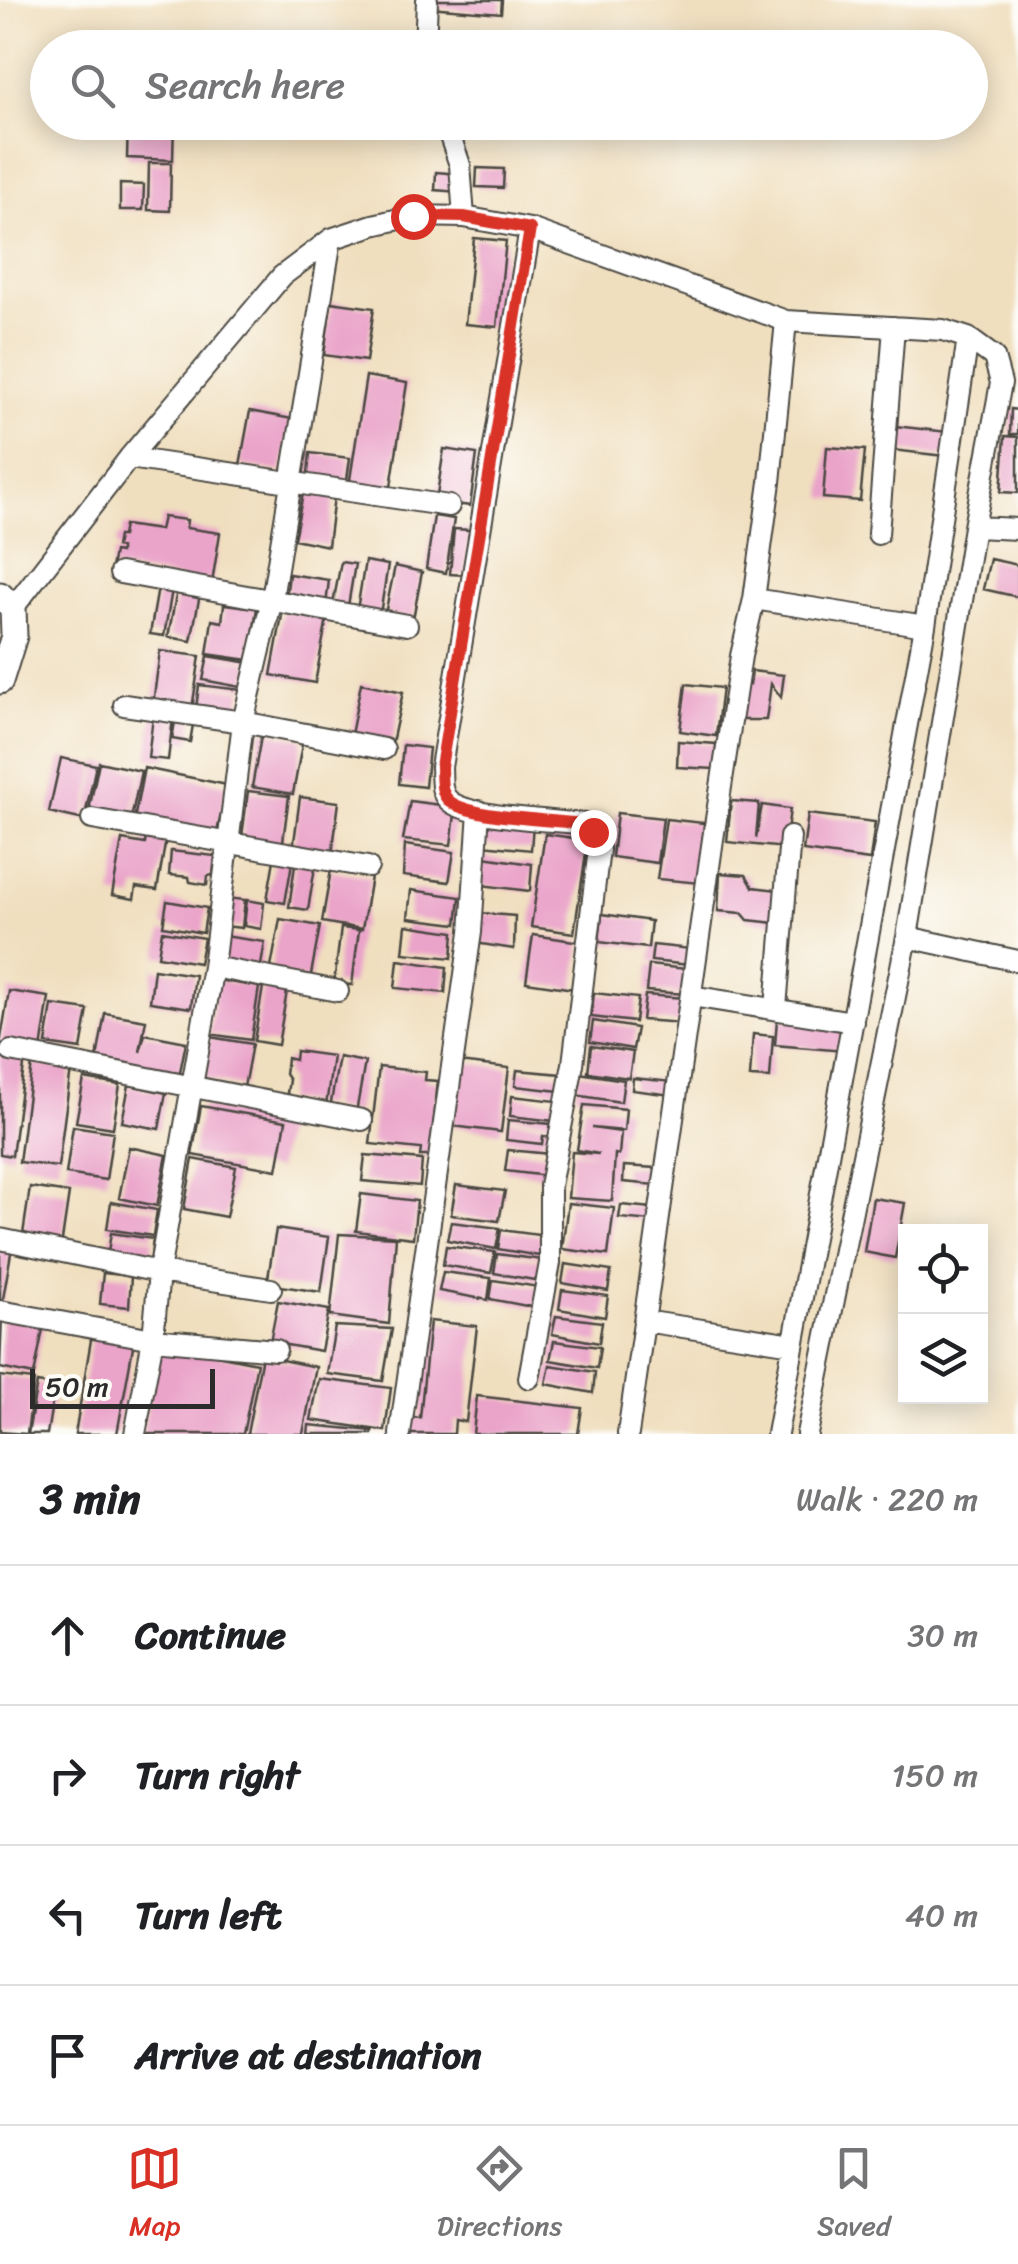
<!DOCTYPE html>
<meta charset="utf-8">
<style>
:root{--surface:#fff;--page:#f6f6f6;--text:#202124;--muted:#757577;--line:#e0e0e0;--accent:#d93025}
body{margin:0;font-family:Sriracha,sans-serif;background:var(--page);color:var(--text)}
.controls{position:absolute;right:30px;bottom:30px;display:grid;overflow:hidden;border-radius:0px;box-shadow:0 5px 25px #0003}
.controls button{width:90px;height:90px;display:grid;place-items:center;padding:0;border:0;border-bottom:2px solid var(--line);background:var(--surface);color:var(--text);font:50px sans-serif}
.scale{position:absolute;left:30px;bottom:25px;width:185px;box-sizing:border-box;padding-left:10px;border:5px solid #2b2b2b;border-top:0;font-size:28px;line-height:35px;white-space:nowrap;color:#2b2b2b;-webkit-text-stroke:8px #fdfcf7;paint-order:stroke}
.stop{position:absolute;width:30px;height:30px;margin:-22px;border:8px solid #d93025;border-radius:50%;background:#fff}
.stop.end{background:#d93025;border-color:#fff;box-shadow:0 2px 10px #0008}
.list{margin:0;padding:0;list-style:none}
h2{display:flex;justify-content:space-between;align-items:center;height:130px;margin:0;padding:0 40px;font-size:42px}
h2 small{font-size:32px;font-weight:400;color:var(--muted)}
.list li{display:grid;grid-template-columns:65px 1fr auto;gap:30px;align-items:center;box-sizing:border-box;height:140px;padding:0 40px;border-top:2px solid var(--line)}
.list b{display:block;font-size:38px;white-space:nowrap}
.list em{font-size:32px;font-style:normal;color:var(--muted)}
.icon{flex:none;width:55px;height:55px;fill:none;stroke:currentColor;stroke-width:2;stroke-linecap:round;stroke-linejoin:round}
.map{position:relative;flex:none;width:1018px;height:1434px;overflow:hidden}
.search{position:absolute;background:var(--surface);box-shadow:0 5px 25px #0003;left:30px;right:30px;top:30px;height:110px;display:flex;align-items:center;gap:25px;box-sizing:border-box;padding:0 35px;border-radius:55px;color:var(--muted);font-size:38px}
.sheet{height:690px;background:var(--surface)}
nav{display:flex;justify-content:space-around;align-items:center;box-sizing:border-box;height:140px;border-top:2px solid var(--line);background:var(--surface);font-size:28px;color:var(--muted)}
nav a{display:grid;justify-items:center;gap:5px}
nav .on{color:var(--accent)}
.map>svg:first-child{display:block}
</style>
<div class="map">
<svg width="1018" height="1434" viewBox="0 0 1018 1434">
<rect width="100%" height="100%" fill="#fdfcf7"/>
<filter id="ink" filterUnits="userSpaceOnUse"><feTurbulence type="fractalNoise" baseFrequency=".01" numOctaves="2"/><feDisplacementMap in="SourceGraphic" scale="20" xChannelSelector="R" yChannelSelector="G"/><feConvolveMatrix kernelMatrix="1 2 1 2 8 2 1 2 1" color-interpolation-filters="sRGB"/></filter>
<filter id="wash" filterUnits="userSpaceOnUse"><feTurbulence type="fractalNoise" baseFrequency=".0048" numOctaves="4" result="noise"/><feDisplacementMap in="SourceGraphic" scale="40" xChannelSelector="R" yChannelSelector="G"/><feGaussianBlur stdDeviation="2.25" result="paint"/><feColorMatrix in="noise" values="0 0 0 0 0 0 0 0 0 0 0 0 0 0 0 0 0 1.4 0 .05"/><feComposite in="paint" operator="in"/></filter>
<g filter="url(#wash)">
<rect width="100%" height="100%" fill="#f0dfbf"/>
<g id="blocks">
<path fill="#eaa3c9" d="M430 0H502L501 13 429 7Z
M128 122H174L173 160 127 158Z
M149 163H171L170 211 148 210Z
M477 168 504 169 503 188 476 187Z
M436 172 459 174 458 192 435 190Z
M120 184 144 185 143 210H120Z
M474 238 506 241 497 327 465 324Z
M331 302 374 308 366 361 324 355Z
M366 376 407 383 390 493 349 486Z
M1011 409 1018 410V434H1010Z
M250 411 292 419 282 472 240 465Z
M895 426 948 432 945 456 892 450Z
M1005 436 1018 437V493L1001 492Z
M827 447 865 450 860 501 823 498Z
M444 449 477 454 470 506 436 501Z
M310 453 350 458 346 487 307 483Z
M303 494 334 496 328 546 294 539Z
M434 516 454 519 446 573 426 569Z
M163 517 187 520 186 528 220 533 212 583 111 568 114 552 120 553V548L116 547 118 536H122L124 525 160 530Z
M454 529 470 530 465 575 450 574Z
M990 559 1018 565V597L983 589Z
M365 561 388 565 380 614 357 610Z
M341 562 355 564 348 606 333 604Z
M395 566 422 572 413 619 385 614Z
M289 574 329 580 326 605 286 599Z
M159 582 173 584 164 636 150 634Z
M178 585 201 589 191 641 168 637Z
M224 604 257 608 249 660 207 654 212 620 222 622Z
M283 610 327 618 315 683 271 675Z
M160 651 200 656 192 709 153 704Z
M208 656 250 663 246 688 203 680Z
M752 671 784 675 781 697 771 684 766 720H737L742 684 750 685Z
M361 683 403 692 392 743 351 735Z
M686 684 722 688 716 736 680 731Z
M199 685 242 690 239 714 196 709Z
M153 716 173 718 168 760 148 758Z
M176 716 194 719 190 742 172 739Z
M262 731 303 739 293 794 252 787Z
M678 741 716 744 715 769 677 767Z
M403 745 429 748 425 787 399 784Z
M61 758 96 765 84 820 49 812Z
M99 762 141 771 131 819 89 810Z
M144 768 227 785 216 837 134 820Z
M248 791 289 796 282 849 241 844Z
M300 797 339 802 332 855 293 850Z
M410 801 456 807 451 845 403 840Z
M731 801 759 803 756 838 762 805 790 809 785 848 727 842Z
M617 813 663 818 657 863 612 857Z
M808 814 875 822 870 860 803 851Z
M485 817 533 824 531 850 482 845Z
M666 819 704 823 700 883 657 879Z
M545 834 588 840 574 933 531 927Z
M146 836 166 839 157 890 136 887 134 899 112 895 122 840 145 844Z
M405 845 454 852 449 882 403 876Z
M171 851 215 856 213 875 208 876 207 885 190 882 189 877 169 875Z
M275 854 293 857 285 903 267 900Z
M484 857 532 864 530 891 481 885Z
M296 858 316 861 308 910 289 907Z
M331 870 371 877 362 929 322 922Z
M720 873 746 875 753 887 778 890 775 923 748 920 742 913 718 911Z
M411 890 460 897 457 924 408 918Z
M226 898 245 900 242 928 224 926Z
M247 900 264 903 261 929 244 926Z
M167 901 207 908 203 933 163 926Z
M479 913 515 916 514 949 475 943Z
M602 914 651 921 648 948 599 942Z
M280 919 320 926 310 980 270 973Z
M406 925 454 932 452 958 403 953Z
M341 928 359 930 352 985 334 983Z
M162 931 204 938 199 963 158 956Z
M533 935 581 942 574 989 526 982Z
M224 936 265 942 260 971 220 965Z
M653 945 691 949 690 965 651 961Z
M398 960 447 967 445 993 395 988Z
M649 965 687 969 685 994 646 991Z
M154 969 195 975 191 1008 150 1002Z
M217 980 259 987 251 1040 209 1034Z
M263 987 287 991 278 1045 254 1041Z
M9 991 49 997 41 1050 0 1044Z
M594 993 638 998 635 1022 591 1017Z
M645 995 684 998 682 1023 642 1020Z
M52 1005 88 1010 81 1049 46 1044Z
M105 1013 146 1020 140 1052 145 1034 186 1042 179 1077 96 1064Z
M777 1019 846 1021 844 1051 775 1045Z
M593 1021 637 1028 633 1049 590 1042Z
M753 1034 773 1036 770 1078 750 1077Z
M210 1037 252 1044 244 1087 202 1078Z
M591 1046 633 1052 629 1078 588 1072Z
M296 1051 333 1056 326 1106 286 1100 289 1080 285 1074 287 1058 295 1060Z
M0 1055 25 1058 12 1156 0 1154Z
M339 1057 365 1062 356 1113 330 1108Z
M459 1062 509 1068 501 1132 452 1126Z
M32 1064 71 1069 58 1167 19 1162Z
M379 1067 426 1072 425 1080 438 1081 430 1156H420L421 1149 370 1144Z
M517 1070 561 1074 560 1091 515 1086Z
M579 1073 624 1080 621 1102 575 1095Z
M633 1078 673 1082 672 1095 632 1090Z
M84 1079 120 1085 113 1128 76 1122Z
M129 1085 166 1093 159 1129 122 1122Z
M512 1096 557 1101 555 1121 510 1116Z
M584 1105 626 1109 624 1131 592 1128 621 1132 619 1155 615 1154 612 1201 568 1198 572 1152 599 1154 577 1150Z
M201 1106 286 1121 277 1170 192 1155Z
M508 1120 551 1124 550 1137 543 1136 542 1144 506 1140Z
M73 1126 113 1132 106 1180 66 1174Z
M129 1147 167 1155 157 1206 119 1198Z
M508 1150 550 1154 548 1176 505 1171Z
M365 1155 422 1160 420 1186 362 1181Z
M193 1159 236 1167 226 1217 184 1209Z
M624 1166 656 1168 655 1185 623 1182Z
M456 1185 505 1191 499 1221 451 1215Z
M30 1187 69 1193 61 1247 22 1241Z
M361 1194 417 1201 413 1238 356 1231Z
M873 1198 905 1203 895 1258 864 1252Z
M111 1202 157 1210 153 1236 107 1229Z
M568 1203 614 1208 608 1255 562 1249Z
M621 1205 652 1208 651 1221 619 1218Z
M451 1222 500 1228 496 1249 447 1240Z
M276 1229 329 1237 321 1292 267 1284Z
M501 1230 547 1236 545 1257 498 1249Z
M111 1233 153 1239 150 1264 107 1258Z
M339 1234 396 1237 389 1324 330 1316Z
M0 1245 12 1247 2 1305H0Z
M446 1246 495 1252 491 1273 443 1265Z
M497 1254 543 1260 540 1281 494 1273Z
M565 1264 611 1271 608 1291 562 1283Z
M443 1272 491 1278 488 1300 439 1291Z
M103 1273 131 1276 129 1307 100 1304Z
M493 1280 539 1287 537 1308 490 1299Z
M562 1290 608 1296 605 1317 559 1309Z
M278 1301 329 1310 321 1351 270 1342Z
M2 1316 44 1324 34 1375 0 1368Z
M556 1316 602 1322 599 1343 552 1334Z
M430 1321 477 1326 466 1422 455 1420 454 1434H407L408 1417 420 1418Z
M335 1326 392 1329 383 1381 327 1374Z
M92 1334 134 1341 117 1434H75Z
M554 1341 600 1347 597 1368 550 1360Z
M160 1344 257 1363 243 1434H142Z
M262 1356 316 1367 303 1434H247Z
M550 1365 595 1372 593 1393 546 1384Z
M0 1376 34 1380 27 1434 0 1432Z
M319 1379 391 1388 385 1431 311 1420Z
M37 1383 55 1386 47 1434H28Z
M477 1396 582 1408 578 1434H473Z
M309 1425 373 1431 372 1434H308Z"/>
</g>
</g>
<g filter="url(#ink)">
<use href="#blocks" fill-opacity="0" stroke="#494641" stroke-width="2.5"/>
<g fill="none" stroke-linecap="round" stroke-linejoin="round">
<g stroke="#494641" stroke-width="24">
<path id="minor" d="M425 48 427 0
M445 122 460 165 464 217
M129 458 449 506
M974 527 1018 529
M878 534 894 327
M120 573 407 625
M754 599 925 626
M13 608 129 458 282 276 331 239 373 225 413 216 464 217 530 229 786 321 943 330 968 338 994 357 1001 383 974 527 907 937 807 1434
M124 705 243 722 384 749
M92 819 368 867
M907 937 1018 961
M213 967 338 991
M691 996 853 1022
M776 1008 790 837
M11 1051 362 1120
M0 1239 159 1272 271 1289
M0 1311 153 1339 276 1350
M644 1321 793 1344
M529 1378 550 1263V1186L573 1064 599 849 593 832 584 824C553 820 476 818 452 803 439 795 442 780 441 767L530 229
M135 1434 153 1339 159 1272 213 967 243 722 272 599 331 239
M400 1434 471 932 479 811
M628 1434 713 839 741 656 754 599 770 482 786 321
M777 1434 925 626 968 338"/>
</g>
<g stroke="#494641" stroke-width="29">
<path id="tertiary" d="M0 595 13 608 14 636 0 681"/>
</g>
<use href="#minor" stroke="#fff" stroke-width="20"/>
<use href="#tertiary" stroke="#fff" stroke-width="25"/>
</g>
</g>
<g fill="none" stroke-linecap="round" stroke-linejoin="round" filter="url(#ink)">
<path stroke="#d93025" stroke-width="12" d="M413 216 464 217 530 229 441 767C442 780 439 795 452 803 476 818 553 820 584 824L593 832"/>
</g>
</svg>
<div class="controls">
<button><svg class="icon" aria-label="locate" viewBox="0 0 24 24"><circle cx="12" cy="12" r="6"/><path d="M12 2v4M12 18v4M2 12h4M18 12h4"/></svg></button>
<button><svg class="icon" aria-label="layers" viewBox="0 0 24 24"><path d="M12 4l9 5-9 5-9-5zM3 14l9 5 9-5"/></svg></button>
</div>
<div class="scale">50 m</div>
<div class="stop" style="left:413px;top:216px"></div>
<div class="stop end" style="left:593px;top:832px"></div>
<div class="search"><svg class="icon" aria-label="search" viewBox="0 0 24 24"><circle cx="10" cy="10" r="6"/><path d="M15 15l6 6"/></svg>Search here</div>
</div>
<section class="sheet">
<h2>3 min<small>Walk · 220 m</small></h2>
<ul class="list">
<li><svg class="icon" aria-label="ahead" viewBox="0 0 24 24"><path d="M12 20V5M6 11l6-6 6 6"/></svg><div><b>Continue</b></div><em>30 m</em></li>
<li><svg class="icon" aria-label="right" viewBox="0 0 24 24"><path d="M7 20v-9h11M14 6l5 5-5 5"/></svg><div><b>Turn right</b></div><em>150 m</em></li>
<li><svg class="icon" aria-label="left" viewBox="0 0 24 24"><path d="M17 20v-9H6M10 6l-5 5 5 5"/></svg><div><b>Turn left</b></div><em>40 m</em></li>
<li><svg class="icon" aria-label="arrive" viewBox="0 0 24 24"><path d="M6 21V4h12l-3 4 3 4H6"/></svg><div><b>Arrive at destination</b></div></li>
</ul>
</section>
<nav>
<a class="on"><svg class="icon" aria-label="map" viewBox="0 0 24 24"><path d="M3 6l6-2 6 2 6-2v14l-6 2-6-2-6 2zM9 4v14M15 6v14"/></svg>Map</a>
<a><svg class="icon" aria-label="directions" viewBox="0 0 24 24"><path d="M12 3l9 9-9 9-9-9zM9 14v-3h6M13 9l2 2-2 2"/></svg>Directions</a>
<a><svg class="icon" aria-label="saved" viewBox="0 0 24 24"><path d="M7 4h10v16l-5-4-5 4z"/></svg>Saved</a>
</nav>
